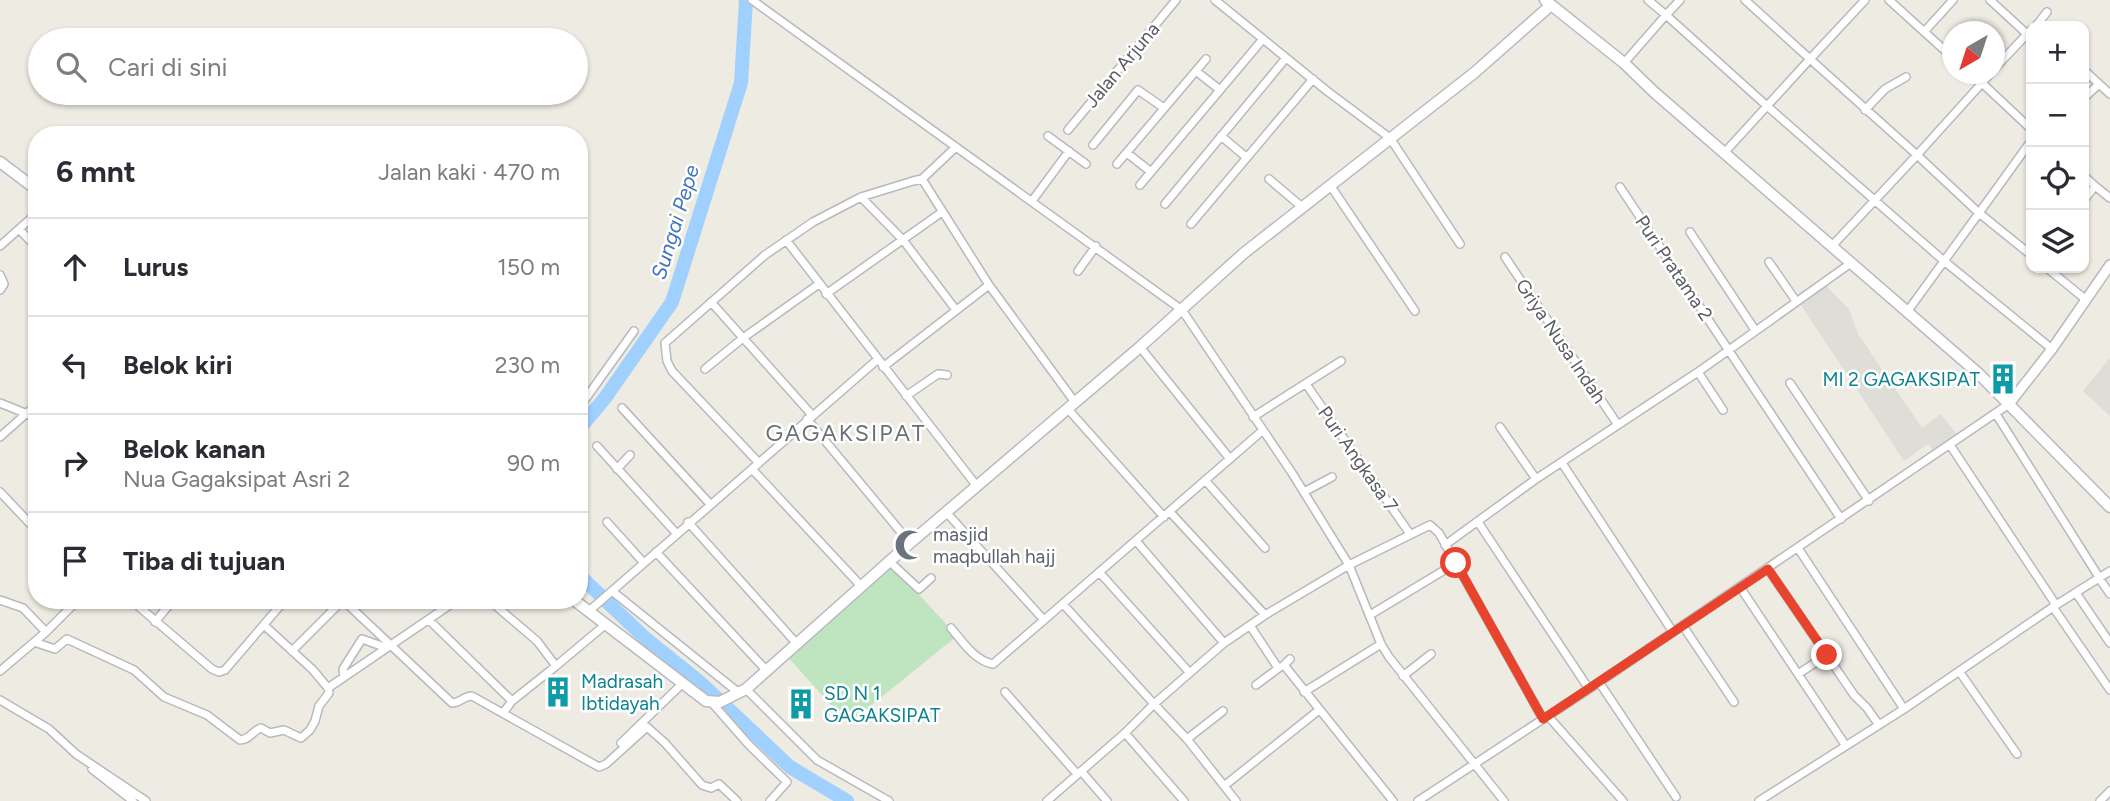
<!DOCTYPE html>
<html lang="id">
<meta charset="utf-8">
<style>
:root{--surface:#fff;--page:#f7f7f7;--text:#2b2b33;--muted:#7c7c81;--line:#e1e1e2}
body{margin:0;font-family:Figtree,sans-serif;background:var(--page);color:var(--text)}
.controls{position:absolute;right:21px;top:21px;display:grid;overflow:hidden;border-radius:14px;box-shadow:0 2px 5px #0004}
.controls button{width:63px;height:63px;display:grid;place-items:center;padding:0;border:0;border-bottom:2px solid var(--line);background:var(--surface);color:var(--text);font:35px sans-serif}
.compass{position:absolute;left:1942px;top:21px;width:63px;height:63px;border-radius:50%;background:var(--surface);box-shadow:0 2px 5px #0004;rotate:219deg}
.stop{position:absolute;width:21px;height:21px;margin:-16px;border:5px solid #e8442d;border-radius:50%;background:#fff}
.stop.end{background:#e8442d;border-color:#fff;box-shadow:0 2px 7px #0008}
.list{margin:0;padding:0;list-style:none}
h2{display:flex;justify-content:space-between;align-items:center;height:91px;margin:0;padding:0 28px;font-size:30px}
h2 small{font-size:23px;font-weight:400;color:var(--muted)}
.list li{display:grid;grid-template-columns:46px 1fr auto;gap:21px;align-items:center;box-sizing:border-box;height:98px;padding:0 28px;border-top:2px solid var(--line)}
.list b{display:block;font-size:26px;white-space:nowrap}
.list p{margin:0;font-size:23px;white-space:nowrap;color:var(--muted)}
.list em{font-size:23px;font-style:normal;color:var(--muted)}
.icon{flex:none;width:38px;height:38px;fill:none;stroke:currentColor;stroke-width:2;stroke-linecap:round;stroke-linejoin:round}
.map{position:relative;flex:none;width:2110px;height:801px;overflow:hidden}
.search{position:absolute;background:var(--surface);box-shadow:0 2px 5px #0004;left:28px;top:28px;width:560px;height:77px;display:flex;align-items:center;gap:18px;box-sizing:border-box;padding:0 24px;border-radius:38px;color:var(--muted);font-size:26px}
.panel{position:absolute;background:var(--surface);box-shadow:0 2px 5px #0004;left:28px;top:126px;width:560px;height:483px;border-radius:28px}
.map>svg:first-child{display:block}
</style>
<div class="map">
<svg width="2110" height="801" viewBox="0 0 2110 801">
<rect width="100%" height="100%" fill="#edebe2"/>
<path fill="#deddd6" d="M1824 284 1849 309 1858 334 1922 428 1941 414 1958 436 1934 452 1928 444 1904 461 1799 302Z
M2110 358V416L2083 391Z"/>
<path fill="#bee5c0" d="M892 565 957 636 848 724 786 655Z"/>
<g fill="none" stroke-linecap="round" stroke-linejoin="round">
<path stroke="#a0d1fe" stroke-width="14" d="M579 429 605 398 672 302 741 83 746 0
M579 575 645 638 702 684 790 767 847 801"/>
<g stroke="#b7b9be" stroke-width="10">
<path id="minor" d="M752 0 1182 310 1292 473 1349 565 1381 644 1389 657 1504 801
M1215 0 1327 91 1390 138 1460 244
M1680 0 1666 15 1767 106 1810 59 1745 0
M1889 0 1952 57
M1990 0 2027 34
M2036 26 2047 12
M1924 32 1953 0
M1624 63 1666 15 1648 0
M1994 69 2031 30
M2084 70 2110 94
M1196 71 1220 90
M1971 74 1982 83 1990 74
M2084 98 2099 84
M1865 110 1885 89 1906 77
M1068 130 1176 0
M1048 136 1086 164
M1221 136 1246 157
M2031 141 1979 213 2031 255
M1093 145 1138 90 1164 108
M1725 152 1767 106 1944 261 2052 349
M1127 153 1151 172
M1117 164 1206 59
M2084 176 2095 186
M922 179 956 147
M1269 179 1302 207
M1140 185 1263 39
M1330 185 1415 311
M1620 187 1841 519
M861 197 903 240 956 310
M2084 200 2095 186 2110 198
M1032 201 1069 151
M1165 204 1286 58
M1191 224 1313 79
M19 229 37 248
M1690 232 1755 330
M786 240 976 485
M0 246 37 213
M1832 246 1917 155 1810 59 1865 0
M1505 257 1618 425
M1769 262 1796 301
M2047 268 2085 299
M1078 271 1096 246
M0 275 4 284 0 290
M826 294 942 212
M711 302 812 415
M1907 312 1979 213 1917 155 1982 83 2031 129
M1140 347 1230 459
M883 367 989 285
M705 369 743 338 819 284
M1698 372 1723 410
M1790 383 1869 501
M1306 384 1410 534
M906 396 938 374 947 375
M0 403 37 418
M579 408 634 331
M622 408 710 504
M1067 408 1164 517
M1996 414 2097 574
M1253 417 1341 361
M807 419 910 543
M1500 427 1536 479
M0 437 37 404
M1950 445 2056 605
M597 446 676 533
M759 463 672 371 667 361 665 343 765 255 813 222 861 197 913 181 922 179 989 285 1074 401
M1562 463 1673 632
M617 469 630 455
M752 469 862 587
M1205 480 1265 548
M0 492 37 531
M1304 492 1332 477
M946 512 1044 620 1262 431
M1170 512 1265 615
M607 522 644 563
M688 522 797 644
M1478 522 1589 689
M1137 542 1224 643
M1445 545 1536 479 1698 372 1851 263
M1798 548 1904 709
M656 552 767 671
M890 562 919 589 931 578
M1768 569 1854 695 1867 708 1879 725
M1100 573 1189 672
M2099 578 2110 594
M1740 587 1846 746
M612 591 739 693
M2076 593 2110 643
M0 600 23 608 46 632
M131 600 212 669 219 672 225 670 285 600
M343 600 452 703C460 703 464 696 472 696L599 767 606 764 647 727 665 743 702 785 711 788 719 784 737 801
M489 600 537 641 556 666 606 624
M1063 604 1154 704 1125 733
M2053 607 2110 690
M589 611 877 360
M1370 615 1456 563
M429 620 512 701
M155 622 173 600
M265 626 313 670 328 688
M1683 626 1734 702
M1251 627 1278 668
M951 628C962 641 975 661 993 664L1044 620
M34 642 55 649 67 639 134 670 164 697 207 715 240 740C250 740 253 730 261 728L270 733 284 730 301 738 310 730 315 721 319 706 329 693 328 688 457 600
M292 651 343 600
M1290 659 1284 665 1393 801
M0 671 46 632 78 600
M1959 671 2017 754
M1798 674 1827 655
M1403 676 1431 654
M344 677 343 669 362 639 387 648
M1599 682 1676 797
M1256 685 1280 667
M746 689 817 760 889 801
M1005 692 1077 774
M1304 692 1381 644
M0 700 49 729 76 754 146 801
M712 703 749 745 787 782 770 801
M503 713 512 701 556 666
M1548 716 1623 801
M1187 739 1223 711
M621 743 682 684
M92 769 133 801
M1081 771 1107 801
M1224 786 1319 710
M1047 801 1125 733 1184 801
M1236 801 1187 739 1154 704 1224 643 1265 615 1349 565 1430 525 1439 533 1543 719
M1418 801 1589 689 2009 404
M1759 801 1904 709 2056 605 2110 571
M2100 801 2110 791"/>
</g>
<g stroke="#b7b9be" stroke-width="12">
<path id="tertiary" d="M2009 404 2052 349 2110 265"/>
</g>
<g stroke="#b7bac0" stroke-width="13">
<path id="secondary" d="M1545 0 1624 63 1654 92 1979 374 2110 507
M0 162 37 190
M574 600 706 701 720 702 746 689 910 543 1140 347 1244 253 1474 73 1551 5"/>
</g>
<use href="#minor" stroke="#fff" stroke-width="7"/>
<use href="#tertiary" stroke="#fff" stroke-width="9"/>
<use href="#secondary" stroke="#fff" stroke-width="10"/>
</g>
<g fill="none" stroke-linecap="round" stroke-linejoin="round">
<path stroke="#e8442d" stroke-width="9" d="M1456 563 1543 719 1768 569 1827 655"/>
</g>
<defs>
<g id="building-bare" transform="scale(2.415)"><path d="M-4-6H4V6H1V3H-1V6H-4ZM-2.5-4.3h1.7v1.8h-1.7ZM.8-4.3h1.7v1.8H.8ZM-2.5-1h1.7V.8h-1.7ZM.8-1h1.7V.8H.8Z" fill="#0f9aa8" stroke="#fff" stroke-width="2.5" paint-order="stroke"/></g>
<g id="mosque-bare" transform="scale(2.415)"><path d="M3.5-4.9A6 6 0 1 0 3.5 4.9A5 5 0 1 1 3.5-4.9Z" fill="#6b7280" stroke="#fff" stroke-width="2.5" paint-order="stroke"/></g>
</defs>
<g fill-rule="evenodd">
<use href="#building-bare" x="2003" y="379"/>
<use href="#mosque-bare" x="910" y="545"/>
<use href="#building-bare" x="558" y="692"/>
<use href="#building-bare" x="801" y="704"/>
</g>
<g text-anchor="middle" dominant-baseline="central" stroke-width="5" stroke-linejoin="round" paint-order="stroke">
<g font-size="19" fill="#5a5d63" stroke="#fff">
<text transform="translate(1122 65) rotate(-50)">Jalan Arjuna</text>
<text transform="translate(1674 268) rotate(56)">Puri Pratama 2</text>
<text transform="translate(1561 341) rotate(56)">Griya Nusa Indah</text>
<text transform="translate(1358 459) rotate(55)">Puri Angkasa 7</text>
</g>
<g font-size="19" fill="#0d838f" stroke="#fff" text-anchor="start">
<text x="1980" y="379" text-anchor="end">MI 2 GAGAKSIPAT</text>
<text x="581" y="681">Madrasah<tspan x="581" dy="22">Ibtidayah</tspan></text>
<text x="824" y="693">SD N 1<tspan x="824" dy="22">GAGAKSIPAT</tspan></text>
</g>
<g font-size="19" fill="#5b616d" stroke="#fff" text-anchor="start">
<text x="933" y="534">masjid<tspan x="933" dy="22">maqbullah hajj</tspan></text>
</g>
<g font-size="21" font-style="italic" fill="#4076b9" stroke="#fff">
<text transform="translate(675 222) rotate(-73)">Sungai Pepe</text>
</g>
<g font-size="23" letter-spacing="2" fill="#6b6f75" stroke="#fff">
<text x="846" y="433">GAGAKSIPAT</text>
</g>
</g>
</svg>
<div class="controls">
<button>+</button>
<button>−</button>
<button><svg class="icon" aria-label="locate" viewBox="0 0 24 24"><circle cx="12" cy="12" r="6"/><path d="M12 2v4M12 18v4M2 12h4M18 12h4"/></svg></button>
<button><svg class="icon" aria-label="layers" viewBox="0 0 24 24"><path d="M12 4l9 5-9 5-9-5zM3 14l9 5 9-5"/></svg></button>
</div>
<svg class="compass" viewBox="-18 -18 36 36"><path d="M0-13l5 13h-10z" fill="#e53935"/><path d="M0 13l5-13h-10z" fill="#7c7c81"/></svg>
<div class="stop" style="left:1456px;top:563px"></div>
<div class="stop end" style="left:1827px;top:655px"></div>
<div class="search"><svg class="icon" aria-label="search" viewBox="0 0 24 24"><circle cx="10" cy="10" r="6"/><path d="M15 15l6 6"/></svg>Cari di sini</div>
<section class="panel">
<h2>6 mnt<small>Jalan kaki · 470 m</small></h2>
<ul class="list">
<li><svg class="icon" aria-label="ahead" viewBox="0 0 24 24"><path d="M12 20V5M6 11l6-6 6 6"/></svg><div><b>Lurus</b></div><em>150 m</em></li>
<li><svg class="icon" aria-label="left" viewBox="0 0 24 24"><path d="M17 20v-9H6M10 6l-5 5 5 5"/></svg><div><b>Belok kiri</b></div><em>230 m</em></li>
<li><svg class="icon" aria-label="right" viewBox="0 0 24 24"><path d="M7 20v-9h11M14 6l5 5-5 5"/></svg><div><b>Belok kanan</b><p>Nua Gagaksipat Asri 2</p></div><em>90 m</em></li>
<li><svg class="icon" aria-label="arrive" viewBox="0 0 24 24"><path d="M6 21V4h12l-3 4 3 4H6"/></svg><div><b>Tiba di tujuan</b></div></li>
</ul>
</section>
</div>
